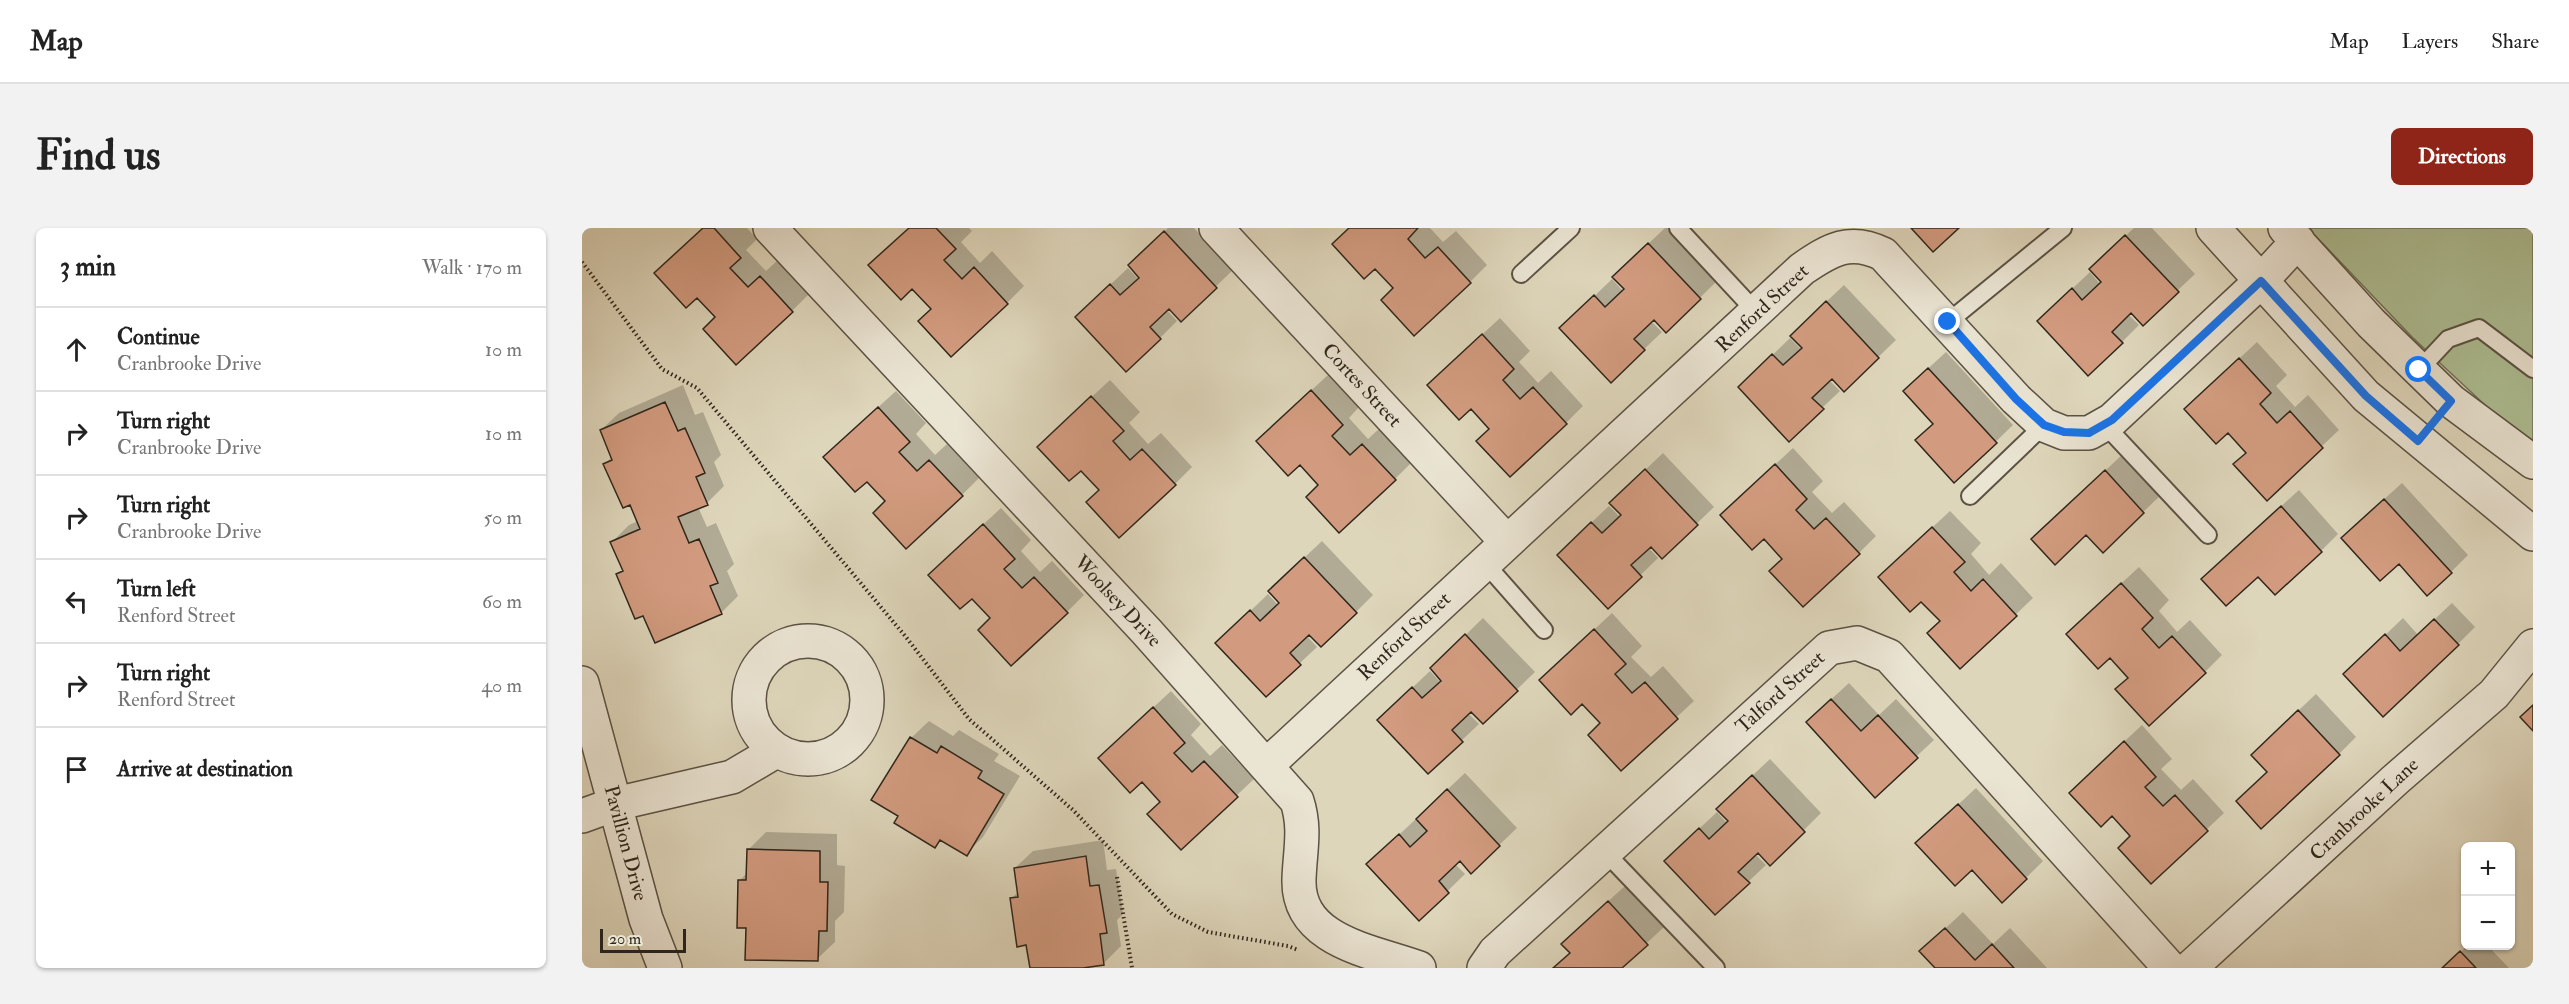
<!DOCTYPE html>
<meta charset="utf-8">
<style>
:root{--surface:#fff;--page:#f2f2f2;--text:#222;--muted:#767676;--line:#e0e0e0;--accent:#8f2418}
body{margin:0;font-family:"IM FELL Double Pica",serif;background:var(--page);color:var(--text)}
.controls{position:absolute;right:18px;bottom:18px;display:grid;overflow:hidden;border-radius:9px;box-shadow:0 2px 4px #0004}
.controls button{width:54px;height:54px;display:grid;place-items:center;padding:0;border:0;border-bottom:2px solid var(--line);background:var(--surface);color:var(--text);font:30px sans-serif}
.scale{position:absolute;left:18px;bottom:15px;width:86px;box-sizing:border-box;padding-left:6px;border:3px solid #2f261c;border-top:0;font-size:16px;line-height:21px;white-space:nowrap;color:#2f261c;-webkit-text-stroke:4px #eae4d3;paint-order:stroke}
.stop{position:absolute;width:18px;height:18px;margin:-14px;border:4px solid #1a73e8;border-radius:50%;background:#fff}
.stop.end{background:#1a73e8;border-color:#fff;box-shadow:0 2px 6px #0008}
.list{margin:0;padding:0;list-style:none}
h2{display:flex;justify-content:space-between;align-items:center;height:78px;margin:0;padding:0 24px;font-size:26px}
h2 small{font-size:20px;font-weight:400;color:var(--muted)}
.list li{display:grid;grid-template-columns:39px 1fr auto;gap:18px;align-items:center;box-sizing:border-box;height:84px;padding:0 24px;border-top:2px solid var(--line)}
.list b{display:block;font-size:22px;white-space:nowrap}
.list p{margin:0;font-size:20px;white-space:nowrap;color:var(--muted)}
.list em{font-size:20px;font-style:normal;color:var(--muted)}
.icon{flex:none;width:33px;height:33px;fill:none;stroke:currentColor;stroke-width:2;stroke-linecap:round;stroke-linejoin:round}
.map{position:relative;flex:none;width:1951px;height:740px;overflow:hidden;border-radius:9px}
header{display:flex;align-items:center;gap:36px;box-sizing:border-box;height:84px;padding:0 30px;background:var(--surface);border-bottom:2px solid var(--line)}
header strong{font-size:28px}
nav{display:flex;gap:33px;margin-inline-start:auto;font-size:21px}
.intro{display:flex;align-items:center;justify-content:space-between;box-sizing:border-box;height:144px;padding:0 36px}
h1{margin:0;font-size:42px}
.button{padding:15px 27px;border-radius:9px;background:var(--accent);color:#fff;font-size:21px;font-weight:700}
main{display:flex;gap:36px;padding:0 36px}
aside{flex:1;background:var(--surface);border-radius:9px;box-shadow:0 2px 4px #0004}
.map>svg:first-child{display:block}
</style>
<header>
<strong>Map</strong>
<nav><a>Map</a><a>Layers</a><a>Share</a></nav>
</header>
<div class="intro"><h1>Find us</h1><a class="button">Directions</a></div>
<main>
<aside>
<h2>3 min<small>Walk · 170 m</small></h2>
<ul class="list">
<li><svg class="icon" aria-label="ahead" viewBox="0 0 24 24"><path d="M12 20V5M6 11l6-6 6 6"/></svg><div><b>Continue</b><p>Cranbrooke Drive</p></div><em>10 m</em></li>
<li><svg class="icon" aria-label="right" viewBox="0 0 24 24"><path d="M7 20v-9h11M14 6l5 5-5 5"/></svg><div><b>Turn right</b><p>Cranbrooke Drive</p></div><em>10 m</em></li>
<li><svg class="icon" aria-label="right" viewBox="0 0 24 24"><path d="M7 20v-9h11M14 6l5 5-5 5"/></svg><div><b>Turn right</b><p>Cranbrooke Drive</p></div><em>50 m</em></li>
<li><svg class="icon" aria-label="left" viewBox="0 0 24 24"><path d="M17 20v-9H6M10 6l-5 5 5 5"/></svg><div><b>Turn left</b><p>Renford Street</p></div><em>60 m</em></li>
<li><svg class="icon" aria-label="right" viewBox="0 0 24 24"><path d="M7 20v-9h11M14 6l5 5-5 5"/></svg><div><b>Turn right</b><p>Renford Street</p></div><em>40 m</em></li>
<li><svg class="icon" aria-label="arrive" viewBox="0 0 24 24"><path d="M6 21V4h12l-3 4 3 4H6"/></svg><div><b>Arrive at destination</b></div></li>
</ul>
</aside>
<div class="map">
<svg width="1951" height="740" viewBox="0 0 1951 740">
<rect width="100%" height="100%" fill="#ded6bb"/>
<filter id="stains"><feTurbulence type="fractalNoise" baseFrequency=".00333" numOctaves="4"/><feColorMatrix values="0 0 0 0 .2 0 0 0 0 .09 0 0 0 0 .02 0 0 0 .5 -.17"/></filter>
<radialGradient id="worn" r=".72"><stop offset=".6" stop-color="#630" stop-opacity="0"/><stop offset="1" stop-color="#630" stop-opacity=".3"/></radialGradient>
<path fill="#adbe93" stroke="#6e7258" stroke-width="1.5" d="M1726 0H1951V216L1903 177 1830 109Z"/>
<path fill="#0003" d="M122 0H165L175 11 164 22 184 43 196 32 227 66 210 83 135 89Z
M327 0H387L390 3 379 14 398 35 410 23 442 58 425 75 350 80 331 59Z
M586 0H612L651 42 599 92 587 79 585 82 595 93 578 110 512 72 546 40 556 51 559 49 565 20Z
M768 0H848L861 14 874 3 905 37 888 54 813 60 793 38Z
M1083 0H1086L1135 53 1084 103 1072 90 1069 93 1080 104 1029 153 997 83 1030 51 1041 63 1049 32Z
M1552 0H1570L1613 46 1595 63 1549 83 1546 86 1557 97 1540 114 1474 76 1508 44 1518 56 1520 53 1526 24Z
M1262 57 1314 112 1262 162 1250 149 1247 152 1258 163 1240 180 1175 142 1208 110 1219 121 1227 90Z
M918 90 948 123 937 134 956 155 969 143 1001 178 984 195 908 201 889 179 864 140Z
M1675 114 1705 147 1694 158 1713 179 1726 167 1757 202 1685 270 1665 224 1646 203 1621 164Z
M1364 124 1431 197 1373 253 1335 212 1352 195 1340 146Z
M747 146 777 179 767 190 786 211 798 200 830 234 813 251 738 257 718 235 693 196Z
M528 152 558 184 547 195 566 216 579 205 610 239 593 256 518 262 499 240 474 202Z
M101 157 113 187 121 184 139 227 132 234 142 258 125 275 116 279 125 299 134 295 152 336 145 343 156 368 139 385 62 386 36 346 42 341 30 314 47 297 56 293 48 275 23 236 30 229 19 202 37 185Z
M314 163 344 195 334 206 353 227 365 216 397 250 380 267 305 273 260 212Z
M1211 220 1241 253 1230 264 1250 285 1262 274 1294 308 1277 325 1202 331 1157 270Z
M1081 225 1132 279 1080 329 1069 317 1066 319 1076 330 1026 379 994 309 1027 278 1038 289 1046 258Z
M1541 226 1579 267 1521 322 1504 305 1468 294Z
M1820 255 1886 327 1869 344 1778 293Z
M1717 262 1756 306 1739 323 1676 347 1638 334Z
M419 280 449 312 439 323 458 344 470 333 502 367 485 384 410 390 390 368 365 330Z
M1368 283 1399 315 1389 326 1407 347 1419 335 1451 370 1379 439 1359 393 1315 332Z
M740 313 791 367 774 384 727 405 724 407 735 419 684 467 653 398 686 366 696 377 699 375 705 346Z
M1557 339 1587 372 1577 383 1595 404 1608 392 1640 427 1623 444 1547 449 1503 389Z
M1870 375 1893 399 1876 416 1780 429 1821 390 1836 407Z
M1030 385 1060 418 1049 429 1069 449 1081 438 1112 473 1039 541 1020 495 976 435Z
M901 390 953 444 901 494 889 482 886 485 897 496 879 513 814 475 848 443 858 454 860 452 867 423Z
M1267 455 1297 487 1314 471 1352 512 1293 567 1243 477Z
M589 463 619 496 609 507 628 528 640 517 672 551 654 568 580 574 535 513Z
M1734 466 1774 509 1757 526 1687 543 1688 509Z
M347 493 371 508 377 502 417 526 412 533 438 548 401 609 384 626 359 612 353 618 318 588 292 572 329 510Z
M1560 497 1590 531 1579 541 1599 562 1611 551 1642 585 1569 654 1550 608 1506 547Z
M1188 531 1239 585 1188 636 1176 623 1173 626 1184 637 1166 654 1101 616 1135 584 1145 595 1147 593 1153 564Z
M883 545 935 600 889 644 878 631 873 636 883 646 837 691 804 619Z
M1394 560 1461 633 1444 650 1353 598Z
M184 604 255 606V637L263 638 262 684 253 693V714L235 731 166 699 157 653 166 644V622Z
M521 612 525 642 534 641 541 686 535 692 539 718 522 735 492 740H449L445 715 429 671 437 663 433 640 451 623Z
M1044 657 1082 699 1038 740H972L989 724 998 699Z
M1381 684 1411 716 1428 700 1465 740H1355L1339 723Z
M1885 718H1906L1927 740H1861Z"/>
<path fill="#d29b7f" stroke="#2f261c" stroke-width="1.5" d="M121 0H132L159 30 148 40 166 59 178 48 211 84 154 137 121 101 133 89 115 70 104 80 72 45Z
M327 0H354L374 21 362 32 380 51 392 39 426 76 369 129 336 93 349 81 330 61 319 72 286 37Z
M767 0H836L826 11 843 30 856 19 889 55 832 108 799 72 811 60 793 41 782 51 750 16Z
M1329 0H1377L1351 24Z
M582 3 635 60 599 94 587 81 568 99 579 111 544 144 493 89 528 56 538 67 557 50 546 37Z
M1543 7 1597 64 1561 98 1549 85 1530 104 1541 115 1506 148 1455 93 1490 60 1500 72 1519 54 1507 41Z
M1066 15 1119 71 1084 105 1072 92 1052 111 1063 122 1029 155 977 100 1012 67 1023 79 1042 61 1030 49Z
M1244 73 1297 130 1262 164 1250 151 1230 170 1242 181 1207 214 1156 159 1190 126 1201 137 1220 120 1208 108Z
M900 106 932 141 921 152 938 171 951 159 985 196 928 249 894 213 907 201 889 181 877 192 845 157Z
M1657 130 1689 165 1678 176 1695 195 1708 183 1741 220 1685 273 1651 236 1664 225 1646 205 1634 216 1602 181Z
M1346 140 1415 215 1372 255 1333 212 1351 196 1321 163Z
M729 162 761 197 750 208 768 227 780 216 814 252 757 305 724 269 736 257 718 237 706 248 674 213Z
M509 168 542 203 531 213 548 232 560 221 594 257 537 310 504 274 517 262 499 243 487 253 455 219Z
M83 174 96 203 103 200 123 245 114 249 126 277 96 289 107 315 117 311 136 355 128 358 140 386 73 415 61 388 53 391 34 346 41 343 28 314 58 301 48 277 41 280 21 236 30 232 18 202Z
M296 179 328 214 317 224 335 243 347 232 381 268 324 321 291 285 303 273 285 254 273 264 241 229Z
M1193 236 1225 271 1214 282 1232 301 1244 290 1278 326 1221 379 1187 343 1200 331 1182 311 1170 322 1138 287Z
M1063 241 1116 297 1080 331 1069 319 1049 337 1060 349 1026 381 975 327 1009 294 1020 305 1039 287 1027 275Z
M1523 242 1562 285 1521 325 1504 307 1473 337 1449 311Z
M1802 271 1870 345 1845 368 1817 336 1798 353 1759 310Z
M1699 278 1740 324 1693 367 1676 349 1644 378 1619 351Z
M401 296 433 331 422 341 440 360 452 349 486 385 429 438 396 402 408 390 390 371 378 381 346 347Z
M1350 299 1383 334 1372 344 1389 363 1401 351 1435 388 1378 441 1345 405 1358 393 1339 374 1328 384 1296 349Z
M722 329 775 385 739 419 727 407 708 425 719 437 684 469 633 415 668 382 678 393 697 375 686 363Z
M1539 355 1571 390 1560 401 1577 420 1590 408 1624 445 1567 498 1533 461 1546 450 1528 430 1516 441 1484 406Z
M1852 391 1877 417 1801 489 1761 446 1803 406 1818 423Z
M1012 401 1044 436 1033 446 1050 465 1063 454 1096 491 1039 543 1006 507 1018 495 1000 476 989 487 957 452Z
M883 406 936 463 901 496 889 484 870 502 881 514 846 546 795 492 830 459 840 470 859 453 848 440Z
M1249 471 1279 503 1296 487 1336 530 1293 570 1224 494Z
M1951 477V503L1938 489Z
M571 479 603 515 592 525 610 544 622 533 656 569 599 622 565 586 578 574 560 554 548 565 516 530Z
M1716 482 1758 527 1679 601 1654 573 1685 544 1669 527Z
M328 509 355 525 359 518 400 543 396 550 422 566 385 628 358 612 353 620 312 595 316 588 289 572Z
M1542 513 1574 549 1563 559 1581 578 1593 567 1626 603 1569 656 1536 620 1548 608 1530 588 1519 599 1487 565Z
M1170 547 1223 604 1188 638 1176 625 1156 644 1168 655 1133 687 1082 633 1117 600 1127 611 1146 593 1134 581Z
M865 561 918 618 889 646 878 633 857 653 867 665 837 693 784 636 817 606 828 619 845 603 834 591Z
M1376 576 1445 651 1420 675 1390 642 1373 658 1333 615Z
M165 621 238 623V654H246L245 703H237L236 733 163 732 164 700H155L156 652H164Z
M504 628 508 658 517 657 525 705 518 706 522 737 501 740H448L444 717 435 719 428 670 436 669 432 640Z
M1026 673 1066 717 1040 740H971L988 725 979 716Z
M1363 700 1393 732 1410 716 1432 740H1353L1337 723Z
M1878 723 1894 740H1860Z"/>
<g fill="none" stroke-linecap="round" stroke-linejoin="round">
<g stroke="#5b5244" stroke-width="20">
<path id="service" d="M1096 0 1175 85
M939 46 989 0
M1366 94 1481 0
M1837 142 1866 111 1897 100 1951 141
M1522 196 1626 307
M1388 268 1462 197
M902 334 962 402
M1022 623 1134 740"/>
</g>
<g stroke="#5b5244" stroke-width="36">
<path id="minor" d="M188 0 565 404 715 573C724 601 718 622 717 651 715 714 791 723 837 740
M634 0 925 314
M1631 0 1784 168 1951 306
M1703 0 1789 95 1869 173 1951 234
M167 472a59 59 0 1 1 118 0a59 59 0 1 1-118 0Z
M0 455 64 691 83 740
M685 537 1220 41C1249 21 1268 10 1301 26L1434 171 1462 197 1482 205H1507L1530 192 1679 53 1716 13
M0 588 33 576 150 549 194 523
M902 740 913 724 1247 420 1275 415 1307 428 1588 740
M1608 740 1813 552 1912 466 1951 418"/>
</g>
<path stroke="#2f261c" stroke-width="4" stroke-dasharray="1.5 3" stroke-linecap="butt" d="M0 34 80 141 115 160 324 409 387 491 491 582 590 686 626 704 706 718 716 722
M535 649 550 740"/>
<use href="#service" stroke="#eae4d3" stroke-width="16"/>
<use href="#minor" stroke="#eae4d3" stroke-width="33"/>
</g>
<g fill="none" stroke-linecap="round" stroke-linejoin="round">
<path stroke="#1a73e8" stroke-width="8" d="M1366 94 1434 171 1462 197 1482 204 1507 205 1530 192 1679 53 1784 168 1836 213 1869 173 1837 142"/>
</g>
<g text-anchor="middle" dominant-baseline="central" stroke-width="4.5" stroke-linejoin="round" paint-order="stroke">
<g font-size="20" fill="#2f261c" stroke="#eae4d3">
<text transform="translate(1180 80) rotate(-43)">Renford Street</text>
<text transform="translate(780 157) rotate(47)">Cortes Street</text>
<text transform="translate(536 373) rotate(47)">Woolsey Drive</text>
<text transform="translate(822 408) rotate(-43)">Renford Street</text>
<text transform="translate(1198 464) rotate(-42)">Talford Street</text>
<text transform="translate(1782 581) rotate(-43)">Cranbrooke Lane</text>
<text transform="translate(44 615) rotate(75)">Pavillion Drive</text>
</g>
</g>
<rect width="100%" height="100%" filter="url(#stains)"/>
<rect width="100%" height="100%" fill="url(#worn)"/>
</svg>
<div class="controls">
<button>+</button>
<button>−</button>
</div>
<div class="scale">20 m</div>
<div class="stop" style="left:1837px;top:142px"></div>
<div class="stop end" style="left:1366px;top:94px"></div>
</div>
</main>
